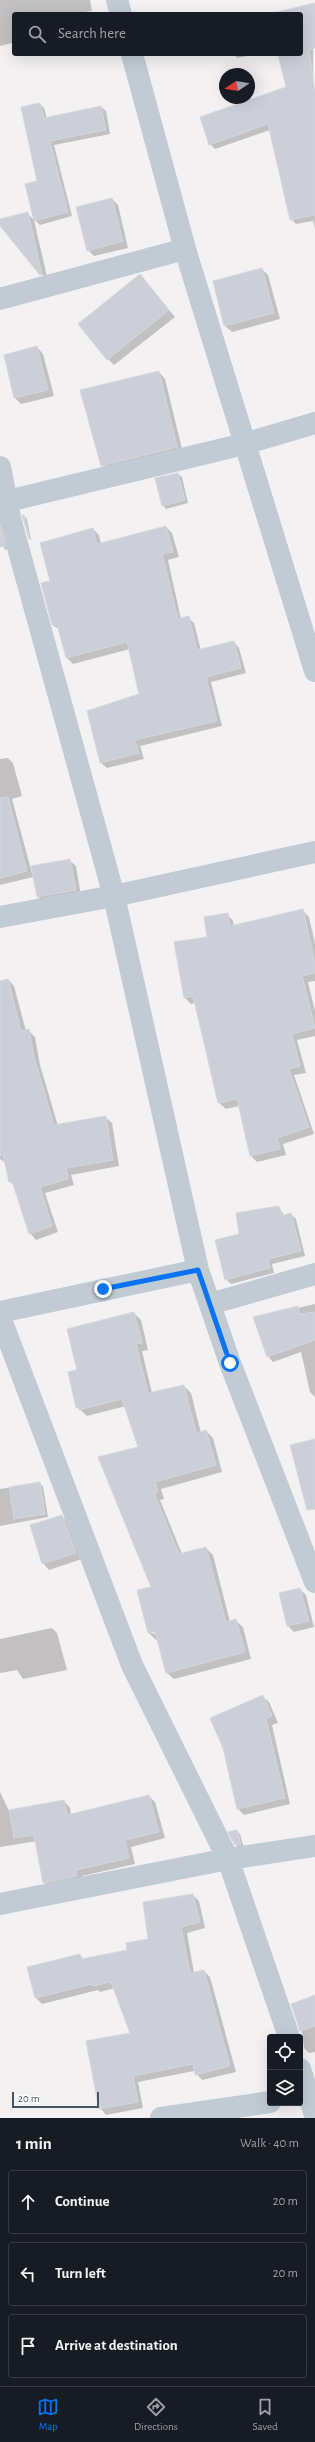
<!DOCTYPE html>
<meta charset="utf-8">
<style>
:root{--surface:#171b24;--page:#242831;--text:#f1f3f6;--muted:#9ea1a6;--line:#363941;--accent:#0973f5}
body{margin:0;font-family:"Alegreya Sans",sans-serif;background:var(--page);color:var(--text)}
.controls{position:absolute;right:12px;bottom:12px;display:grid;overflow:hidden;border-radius:4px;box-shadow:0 4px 16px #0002}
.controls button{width:36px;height:36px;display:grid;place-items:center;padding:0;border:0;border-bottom:1px solid var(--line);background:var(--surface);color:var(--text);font:20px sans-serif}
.compass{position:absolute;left:219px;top:68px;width:36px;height:36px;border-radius:50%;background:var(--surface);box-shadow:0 4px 16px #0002;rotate:258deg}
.scale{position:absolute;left:12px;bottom:10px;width:87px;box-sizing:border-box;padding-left:4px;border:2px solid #475560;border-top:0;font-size:11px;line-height:14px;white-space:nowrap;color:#475560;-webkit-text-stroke:3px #fff;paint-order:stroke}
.stop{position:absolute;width:12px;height:12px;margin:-9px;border:3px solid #0973f5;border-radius:50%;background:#fff}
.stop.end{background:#0973f5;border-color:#fff;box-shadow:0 1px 4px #0008}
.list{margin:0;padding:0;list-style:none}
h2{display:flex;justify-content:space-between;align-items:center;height:52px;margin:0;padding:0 16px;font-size:17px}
h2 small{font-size:13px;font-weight:400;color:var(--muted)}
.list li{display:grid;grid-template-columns:26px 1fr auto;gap:12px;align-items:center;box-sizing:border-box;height:64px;margin:0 8px 8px;padding:0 8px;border:1px solid var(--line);border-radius:4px}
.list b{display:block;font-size:15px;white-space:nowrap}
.list em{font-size:13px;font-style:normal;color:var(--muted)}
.icon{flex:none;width:22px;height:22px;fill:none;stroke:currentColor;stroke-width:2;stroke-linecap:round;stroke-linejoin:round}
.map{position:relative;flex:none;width:315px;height:2118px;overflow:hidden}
.search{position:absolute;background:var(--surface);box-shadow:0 4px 16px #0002;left:12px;right:12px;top:12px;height:44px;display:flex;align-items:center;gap:10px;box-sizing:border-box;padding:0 14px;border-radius:4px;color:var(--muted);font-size:15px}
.sheet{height:268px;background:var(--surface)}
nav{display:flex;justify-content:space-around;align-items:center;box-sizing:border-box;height:56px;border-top:1px solid var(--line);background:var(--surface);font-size:11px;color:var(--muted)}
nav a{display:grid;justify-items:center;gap:2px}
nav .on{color:var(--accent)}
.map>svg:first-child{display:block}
</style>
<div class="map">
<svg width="315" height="2118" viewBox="0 0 315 2118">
<rect width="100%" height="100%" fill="#f3f1f1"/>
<path fill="#0003" fill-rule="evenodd" d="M0 0H90L92 11 70 14H14V49L12 43 0 46Z
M315 6 313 55 315 229 313 221 296 224 291 219 270 130 215 149 210 144 287 88 279 54H301V14H271Z
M233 54H258L237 58Z
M40 104 44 108 47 119 101 107 106 111 110 134 54 145 72 216 40 225 35 220Z
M112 199 118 205 128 248 94 256 88 250Z
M27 213 34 220 48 281 0 224V220Z
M262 269 268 275 280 319 232 332 225 326Z
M140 275 175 317 114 365 108 359Z
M37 347 43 354 54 396 21 404 15 398Z
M159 372 165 379 183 453 108 471 102 465Z
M178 474 182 477 188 503 166 509 163 505Z
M24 516 27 519 31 540 30 539Z
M0 525 7 549 5 550 0 539Z
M166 527 172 533 179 557 168 560 181 619 188 618 194 623 201 651 234 642 239 648 246 673 211 682 222 726 140 746 144 759 107 768 101 763 140 694 130 649 73 664 67 658 60 630 53 625 51 582 93 529 99 535 101 544Z
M8 758 13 763 22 796 12 799 33 877 0 885V759Z
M69 860 76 866 81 896 44 903 38 897Z
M303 911 309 917 315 944V981L308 982 315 1011V1036L297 1040 306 1073 294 1075 314 1134 283 1144 286 1155 257 1162 251 1156 239 1106 226 1109 219 1103 195 1003 191 1004 184 997 208 938 227 914 233 921 234 926Z
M8 979 14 986 26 1031 28 1030 35 1037 40 1065 58 1126 105 1117 112 1123 119 1166 71 1175 74 1185 45 1193 58 1232 36 1240 30 1233 15 1186 10 1182 6 1163 0 1159V981Z
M279 1207 284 1216 291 1214 296 1219 305 1256 272 1264 274 1273 231 1284 226 1279Z
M315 1304V1397L310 1392 301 1352 273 1362 268 1356 254 1318Z
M134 1313 141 1320 148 1350 142 1351 152 1393 184 1386 191 1393 201 1433 206 1431 213 1438 222 1472 161 1489 164 1499 160 1500 182 1554 206 1548 213 1555 230 1622 236 1621 243 1627 251 1659 174 1679 167 1673 158 1639 156 1640 149 1633 138 1591 152 1587 139 1448 126 1406 87 1416 77 1407 78 1371ZM152 1631 160 1632 152 1634Z
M40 1483 43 1487 48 1517 0 1526V1489Z
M61 1516 68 1522 82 1559 49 1570 43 1563Z
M300 1589 306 1595 314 1627 294 1632 288 1626Z
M52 1628 57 1633 67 1670 23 1679 17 1670 0 1673V1639Z
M262 1696 269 1702 278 1723 272 1725 290 1804 244 1815 238 1809 224 1748Z
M0 1792 9 1811 64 1801 70 1808 71 1815 149 1796 155 1802 165 1838 131 1847 135 1864 82 1876 83 1882 50 1889 44 1882 37 1841 0 1847Z
M237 1831 240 1834 244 1848H240L236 1845Z
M193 1895 199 1901 205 1928 187 1933 194 1973 204 1971 210 1977 236 2072 202 2080 194 2071 138 2082 143 2108 106 2115 100 2108 132 2034 115 1988 100 1992 98 1990 42 2004 36 1998 80 1955 85 1960 128 1950 149 1940Z
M315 1996V2052L309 2053 304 2048 302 2033 292 2005Z"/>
<path fill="#ccd0d6" stroke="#d4d7dd" d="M315 3V48L309 50 315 92V215L290 220 268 124 209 145 200 117 286 87 278 54H301V14H269Z
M40 103 44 118 101 106 106 130 50 141 68 212 34 221 25 184 37 181 21 107Z
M112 198 123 241 87 251 76 207Z
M28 212 42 275H40L0 226V219Z
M262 268 274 313 224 326 213 281Z
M140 274 169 310 107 360 78 324Z
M37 346 48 390 14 398 4 355Z
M159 371 177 447 101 466 80 390Z
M178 473 185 500 162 506 155 478Z
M22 515H24L30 539H29Z
M166 526 173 552 162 554 178 619 189 616 197 650 234 641 241 668 206 677 217 721 135 740 139 753 100 763 87 711 139 694 127 642 66 658 57 624 52 625 41 583 50 581 40 543 93 528 97 544Z
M0 529 5 546 0 547Z
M8 797 27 871 0 878V798Z
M70 859 76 890 37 897 31 866Z
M303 909 315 963V973L302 976 315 1028 292 1034 300 1066 289 1069 309 1127 277 1138 280 1149 250 1156 237 1099 218 1103 193 996 184 998 174 942 207 937 204 917 228 913 230 926Z
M8 979 21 1031 29 1029 34 1057 54 1125 106 1116 113 1160 66 1168 68 1179 40 1187 52 1226 29 1234 12 1181 9 1182 3 1155 0 1156V981Z
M279 1206 281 1216 291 1213 301 1251 268 1259 270 1268 225 1280 215 1240 239 1234 236 1213Z
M298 1306 300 1314 315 1312V1340L267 1357 253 1317Z
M134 1312 142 1343 136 1344 148 1393 184 1385 196 1433 206 1430 216 1465 155 1482 158 1492 154 1493 179 1554 206 1547 226 1622 236 1619 245 1652 166 1673 155 1632 148 1633 137 1590 151 1587 98 1457 138 1447 122 1399 79 1410 78 1407 76 1408 68 1372 77 1370 67 1329Z
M315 1439V1509L307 1510 290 1445Z
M40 1482 45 1514 14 1519 9 1487Z
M62 1515 76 1553 42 1564 30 1525Z
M300 1588 309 1621 287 1626 279 1593Z
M263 1695 272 1716 266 1719 285 1798 237 1809 223 1748 210 1718Z
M149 1795 159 1832 125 1840 129 1858 76 1870 77 1876 43 1883 34 1835 14 1838 9 1810 64 1800 67 1815Z
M237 1830 241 1844 235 1845 228 1832Z
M193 1894 200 1922 181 1927 190 1973 204 1970 230 2066 195 2075 193 2064 133 2076 138 2102 99 2109 86 2041 130 2033 111 1982 93 1986 92 1984 35 1998 27 1967 80 1954 82 1959 127 1950 126 1943 148 1939 143 1902Z
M315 1995V2026L300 2031 291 2004Z"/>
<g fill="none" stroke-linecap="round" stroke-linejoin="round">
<path stroke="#c0cbd4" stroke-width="22" d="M117 0 121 14
M132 54 185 249 315 671
M0 299 185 249
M0 467 11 522 114 896 198 1270 230 1363 315 1582
M8 501 244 444 315 423
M0 917 114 896 315 852
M210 1304 315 1274
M0 1312 198 1270
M0 1317 132 1665 228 1859 289 2037
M0 1904 228 1859 315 1846
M300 2069 315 2115
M161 2118 270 2102"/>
</g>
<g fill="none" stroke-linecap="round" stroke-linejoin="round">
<path stroke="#0973f5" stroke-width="5" d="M103 1289 198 1270 230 1363"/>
</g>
</svg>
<div class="controls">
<button><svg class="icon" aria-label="locate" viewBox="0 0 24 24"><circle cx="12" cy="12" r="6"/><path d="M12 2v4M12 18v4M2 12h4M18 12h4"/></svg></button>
<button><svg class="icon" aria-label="layers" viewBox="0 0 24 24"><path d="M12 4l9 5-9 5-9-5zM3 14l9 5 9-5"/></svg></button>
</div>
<svg class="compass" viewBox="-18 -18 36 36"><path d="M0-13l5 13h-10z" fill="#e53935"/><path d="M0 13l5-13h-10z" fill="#9ea1a6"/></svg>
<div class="scale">20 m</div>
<div class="stop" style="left:230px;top:1363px"></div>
<div class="stop end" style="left:103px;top:1289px"></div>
<div class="search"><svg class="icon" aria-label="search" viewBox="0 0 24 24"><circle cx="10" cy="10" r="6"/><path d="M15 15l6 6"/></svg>Search here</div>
</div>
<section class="sheet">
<h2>1 min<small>Walk · 40 m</small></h2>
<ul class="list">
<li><svg class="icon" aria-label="ahead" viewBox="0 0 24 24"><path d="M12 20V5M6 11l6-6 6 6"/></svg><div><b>Continue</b></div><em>20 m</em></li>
<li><svg class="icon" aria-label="left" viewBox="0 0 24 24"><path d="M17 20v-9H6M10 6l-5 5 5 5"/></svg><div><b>Turn left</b></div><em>20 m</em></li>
<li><svg class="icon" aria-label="arrive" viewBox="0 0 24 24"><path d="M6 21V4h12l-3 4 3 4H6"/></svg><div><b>Arrive at destination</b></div></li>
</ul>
</section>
<nav>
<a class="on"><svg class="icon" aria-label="map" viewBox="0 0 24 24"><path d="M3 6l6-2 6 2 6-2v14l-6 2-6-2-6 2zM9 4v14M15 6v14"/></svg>Map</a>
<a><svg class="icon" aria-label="directions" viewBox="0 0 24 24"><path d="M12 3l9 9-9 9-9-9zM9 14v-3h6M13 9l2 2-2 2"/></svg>Directions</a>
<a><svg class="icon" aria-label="saved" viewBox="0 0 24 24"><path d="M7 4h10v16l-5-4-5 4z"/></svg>Saved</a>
</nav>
